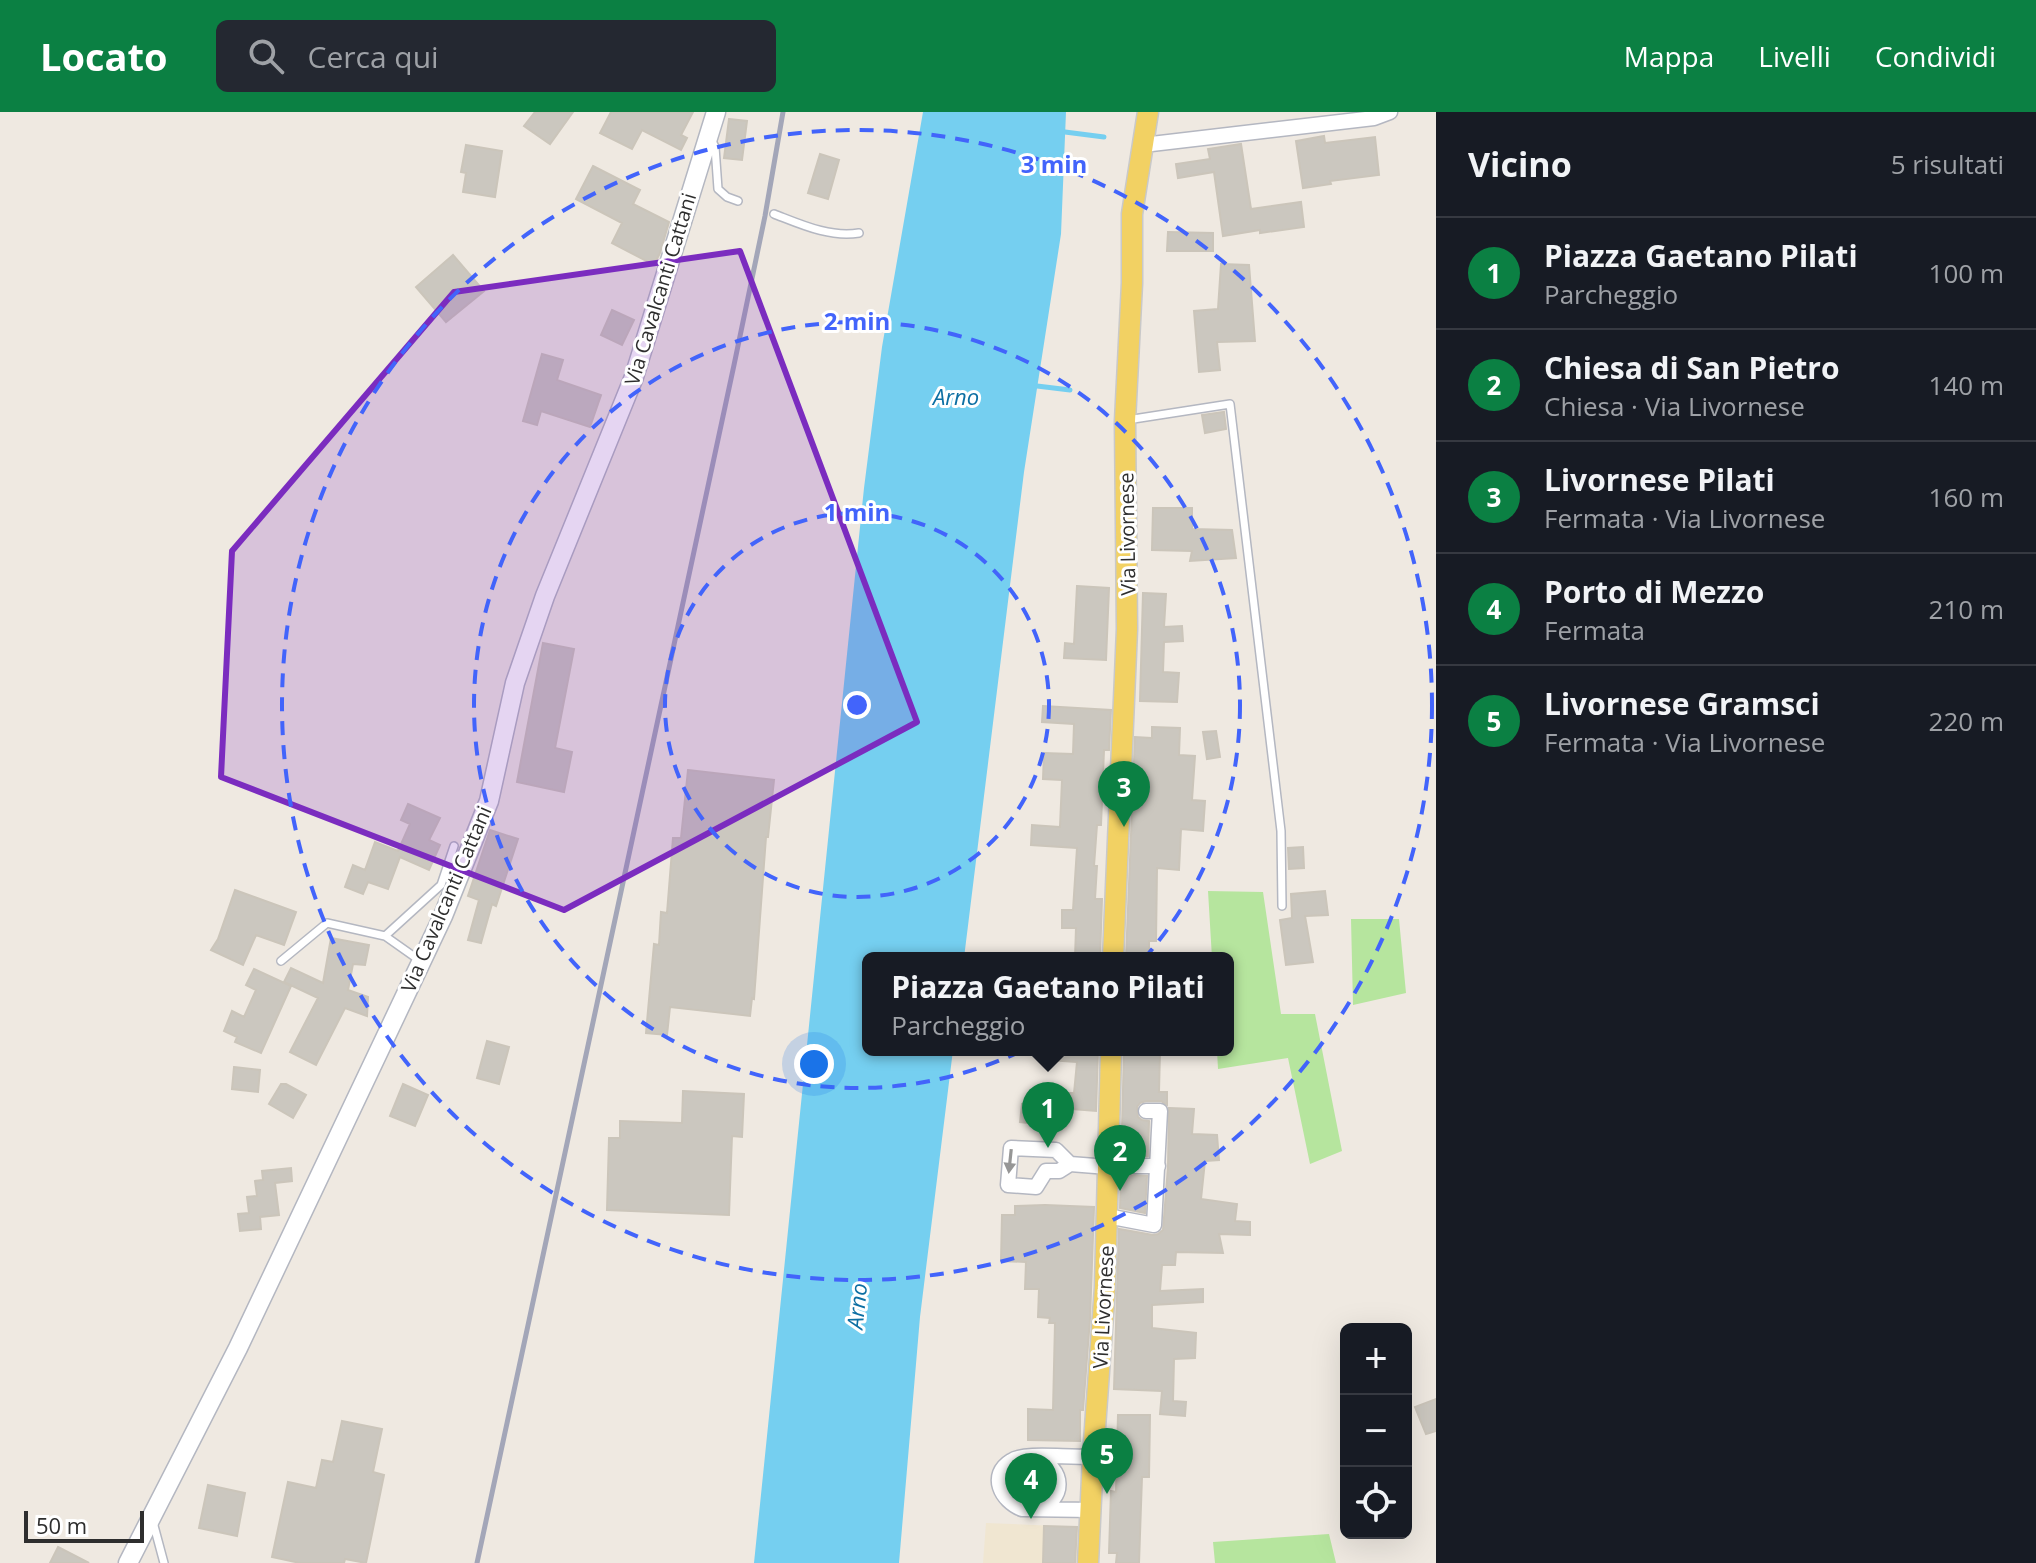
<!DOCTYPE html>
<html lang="it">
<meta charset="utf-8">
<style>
:root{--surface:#171b24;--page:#242831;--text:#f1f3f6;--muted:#9ea1a6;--line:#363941;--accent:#0b8043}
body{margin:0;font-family:"Open Sans",sans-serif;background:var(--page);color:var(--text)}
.controls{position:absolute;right:24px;bottom:24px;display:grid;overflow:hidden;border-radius:12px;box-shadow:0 8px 32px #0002}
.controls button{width:72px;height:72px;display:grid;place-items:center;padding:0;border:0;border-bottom:2px solid var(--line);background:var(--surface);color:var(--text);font:40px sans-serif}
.scale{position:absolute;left:24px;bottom:20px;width:120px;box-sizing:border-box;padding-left:8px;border:4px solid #2e2e2e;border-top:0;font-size:22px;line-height:28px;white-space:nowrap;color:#2e2e2e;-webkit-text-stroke:6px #fff;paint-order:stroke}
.you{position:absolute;left:814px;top:952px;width:28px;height:28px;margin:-20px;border:6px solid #fff;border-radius:50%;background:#1a73e8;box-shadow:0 0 0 12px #1a73e833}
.badge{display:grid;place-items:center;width:52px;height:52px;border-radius:50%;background:var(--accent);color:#fff;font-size:26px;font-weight:700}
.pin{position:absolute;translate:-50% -66px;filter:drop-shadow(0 2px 4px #0008)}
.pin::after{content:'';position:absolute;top:42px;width:28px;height:24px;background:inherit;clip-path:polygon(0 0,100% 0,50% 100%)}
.popup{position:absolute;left:862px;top:840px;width:372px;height:104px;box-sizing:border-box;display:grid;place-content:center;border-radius:12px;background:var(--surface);filter:drop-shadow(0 2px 6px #0005);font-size:26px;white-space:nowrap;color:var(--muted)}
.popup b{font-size:30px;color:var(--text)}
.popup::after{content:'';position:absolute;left:50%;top:100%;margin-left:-16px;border:16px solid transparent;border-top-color:var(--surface)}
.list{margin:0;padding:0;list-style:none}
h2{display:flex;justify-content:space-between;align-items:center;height:104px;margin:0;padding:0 32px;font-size:34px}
h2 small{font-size:26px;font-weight:400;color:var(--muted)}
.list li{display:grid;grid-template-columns:52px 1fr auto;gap:24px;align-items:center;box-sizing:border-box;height:112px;padding:0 32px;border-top:2px solid var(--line)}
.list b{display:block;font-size:30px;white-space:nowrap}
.list p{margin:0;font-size:26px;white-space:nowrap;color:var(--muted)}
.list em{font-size:26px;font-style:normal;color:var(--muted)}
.icon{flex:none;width:44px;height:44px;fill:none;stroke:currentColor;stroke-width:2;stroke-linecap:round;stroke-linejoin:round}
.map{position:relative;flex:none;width:1436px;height:1451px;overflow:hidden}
header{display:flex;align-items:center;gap:48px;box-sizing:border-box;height:112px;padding:0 40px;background:var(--accent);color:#fff}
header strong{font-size:38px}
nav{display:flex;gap:44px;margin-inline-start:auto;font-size:28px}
.search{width:560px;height:72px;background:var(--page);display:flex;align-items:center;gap:20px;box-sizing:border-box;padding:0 28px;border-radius:12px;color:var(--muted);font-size:30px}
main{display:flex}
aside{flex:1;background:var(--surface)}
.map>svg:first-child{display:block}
</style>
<header>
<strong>Locato</strong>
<div class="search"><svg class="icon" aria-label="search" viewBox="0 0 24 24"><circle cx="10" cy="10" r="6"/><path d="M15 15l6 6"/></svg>Cerca qui</div>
<nav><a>Mappa</a><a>Livelli</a><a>Condividi</a></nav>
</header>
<main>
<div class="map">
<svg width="1436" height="1451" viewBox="0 0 1436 1451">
<rect width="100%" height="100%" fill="#efe9e1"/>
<path fill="#f0e6d1" d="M986 1411 1081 1415 1079 1451H983Z"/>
<path fill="#b6e59e" d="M1208 779 1263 780 1281 902H1315L1342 1039 1310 1052 1288 946 1218 957 1217 938H1228V846H1212Z
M1351 807H1399L1406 881 1353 893Z
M1329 1422 1336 1451H1215L1213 1430Z"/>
<path fill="#75cff0" d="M923 0H1066L1061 122 1024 360 964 846H868V938H953L920 1205 899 1451H754L864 376 882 235Z"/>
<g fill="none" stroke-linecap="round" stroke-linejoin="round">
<path stroke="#75cff0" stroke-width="5" d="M1065 20 1104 25
M1037 274 1070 278"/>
</g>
<path fill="#cbc7bf" stroke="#cbc5ba" stroke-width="2" d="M535 0H573L550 32 524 14Z
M611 0H693L681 23 687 26 681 38 642 18 632 37 600 21Z
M729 7 747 9 742 48 724 46Z
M1324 24 1325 31 1375 25 1379 63 1330 69 1331 72 1303 76 1296 29Z
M1241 32 1251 97 1301 90 1304 115 1260 121V118L1223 124 1214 60 1178 66 1176 52 1210 47 1208 37Z
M466 33 502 39 495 85 463 80 466 61 461 60Z
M820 42 839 48 828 87 808 81Z
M593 54 640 78 633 92 669 110 660 141 654 153 612 131 622 111 576 87Z
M1168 120 1213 121V139H1167Z
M453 143 484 179 446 210 416 175Z
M1221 152 1249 153 1255 229 1217 230 1220 258 1199 260 1194 199 1218 197Z
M612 198 634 208 622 233 601 223Z
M542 242 563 248 557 268 601 283 590 315 541 299 537 313 523 309Z
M1224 300 1226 317 1205 321 1202 303Z
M1153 396H1192V417L1232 418 1236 446 1190 449 1192 439 1152 438Z
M1077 474 1109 476 1106 548 1064 546 1065 531 1074 532Z
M1143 481 1166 482 1164 515 1182 514 1183 529 1164 530 1163 560 1179 561 1177 590 1140 589Z
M543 531 574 537 555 636 572 640 564 680 517 670Z
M1043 594 1111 598 1109 638H1104L1101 713H1097L1094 754H1097L1095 787H1102L1100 846H1075L1076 816H1062V798H1073L1077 736 1031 733 1032 713 1060 715 1062 668 1043 667 1044 641 1073 642 1074 612 1042 610Z
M1152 615 1180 616 1179 643 1195 644 1192 688 1205 689 1203 719 1181 717 1179 758 1157 756 1156 829H1149V846H1126L1135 625 1152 626Z
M1216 619 1220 645 1207 647 1203 620Z
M688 658 774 668 768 725H766L754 887 752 886 750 904 670 895 667 923 646 921 654 832 659 833 661 800 667 801 673 726H681Z
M408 692 440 706 429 728 440 733 429 758 400 745 388 777 368 770 363 782 345 775 353 753 365 758 375 730 398 739 410 712 401 708Z
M490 718 518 727 496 794 492 792 481 831 468 828 479 788 468 784Z
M1303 735 1304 756 1289 757 1288 736Z
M235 778 296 800 284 833 256 823 243 853 211 838 218 827Z
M1325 779 1328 803 1305 804 1313 850 1286 853 1280 808 1292 806 1291 782Z
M331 826 369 833 365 853 353 852 348 878 368 885 367 904 345 896 316 953 290 940 318 886 284 870 291 856 323 871Z
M254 857 291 874 261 941 235 930 237 925 224 919 232 899 244 905 256 878 246 873Z
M487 929 509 935 499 972 477 966Z
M1050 938H1098L1096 999 1060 996 1059 981H1074L1077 950 1049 948Z
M1124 938H1160L1159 980H1167V993L1161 989H1146L1140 991 1137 995 1138 1005 1142 1008 1149 1009 1148 1044 1131 1045 1125 1053 1126 1058 1131 1063 1147 1064 1145 1101 1120 1096Z
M234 955 260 958 258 980 232 977Z
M281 972H286L306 983 293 1006 269 992Z
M403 972 428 983 415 1014 390 1004Z
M683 979 744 982 742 1025 732 1024 729 1103 607 1098 609 1026H620V1009L682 1011Z
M1022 992 1048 995 1046 1013 1020 1010Z
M1169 996 1194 997 1192 1022 1217 1023 1219 1048 1205 1049 1201 1087 1237 1092 1235 1109 1250 1110V1123L1219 1122 1223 1141 1176 1140 1175 1153H1162L1160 1179 1203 1177V1190L1152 1193V1216L1196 1221 1195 1246 1174 1247 1173 1289 1186 1290 1185 1304 1160 1302 1162 1279 1114 1277 1119 1117 1153 1123 1158 1122 1163 1118 1168 1055Z
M291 1056 292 1069 275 1071 279 1103 260 1105 261 1117 240 1119 238 1102 249 1101 247 1085 257 1084 255 1069 263 1068 262 1059Z
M1045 1093 1094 1095 1090 1207 1083 1298H1080V1329L1028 1328V1297L1053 1298 1055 1211H1049L1050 1206 1038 1205 1039 1177H1025L1026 1150 1001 1149 1002 1103H1015V1094Z
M1436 1287V1319L1426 1322 1415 1295Z
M1118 1303H1150L1149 1365H1142L1139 1451H1116L1117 1441H1109L1111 1379 1116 1380Z
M342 1309 382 1317 373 1360 384 1363 366 1451 345 1447 344 1451H300L272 1445 288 1370 316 1376 322 1348 333 1350Z
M208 1373 245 1381 237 1424 199 1416Z
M1044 1414 1077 1415 1075 1451H1043Z
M58 1435 89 1451H50Z"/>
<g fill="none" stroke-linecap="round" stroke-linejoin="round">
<g stroke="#b4b7c1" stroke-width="10">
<path id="lane" d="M711 27 715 35 718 77 727 85 738 89
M774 102C800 112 830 126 859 121
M1127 308 1230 292 1281 719 1282 794
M385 824 441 773 454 734
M281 849 327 811 385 824 419 848
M153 1410 164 1451"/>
</g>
<g stroke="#b4b7c1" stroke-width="17">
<path id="street" d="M1143 33 1374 6 1390 0
M1070 1052 1056 1038 1011 1036 1008 1073 1036 1075 1046 1059H1059L1070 1052 1108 1055
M1135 1054H1158
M1107 1104 1154 1113 1160 999H1146
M1036 1397C1067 1389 1065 1355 1036 1346
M1092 1398 1022 1397C1001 1389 988 1363 1011 1349 1026 1339 1073 1347 1093 1344"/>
</g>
<g stroke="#b4b7c1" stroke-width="21">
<path id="secondary" d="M128 1451 238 1236 443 804 489 689 515 571 545 484 634 265 716 0"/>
</g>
<g stroke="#c9c9c9" stroke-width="23">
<path id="primary" d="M1113 846 1127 517 1125 309 1132 171V102L1148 0
M1088 1451 1093 1344 1105 1175 1111 938"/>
</g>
<use href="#lane" stroke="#fff" stroke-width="7"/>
<use href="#street" stroke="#fff" stroke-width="14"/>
<use href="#secondary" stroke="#fff" stroke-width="18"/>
<use href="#primary" stroke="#f2d163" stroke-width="20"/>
<path stroke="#a3a6b8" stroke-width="5" d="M477 1451 734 253 765 104 783 0"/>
</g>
<defs><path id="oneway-solid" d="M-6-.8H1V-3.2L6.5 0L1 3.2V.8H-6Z" transform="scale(2)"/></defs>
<use fill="#969696" href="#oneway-solid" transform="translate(1010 1049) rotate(96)"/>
<path fill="#7b2cbf" fill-opacity="0.2" stroke="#7b2cbf" stroke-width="6" stroke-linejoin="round" d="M740 139 917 610 564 798 221 665 232 439 454 180Z"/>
<g fill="none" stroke="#4264fb" stroke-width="4" stroke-dasharray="14 10">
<circle cx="857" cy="593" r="192"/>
<circle cx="857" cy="593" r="383"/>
<circle cx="857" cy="593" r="575"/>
</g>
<g text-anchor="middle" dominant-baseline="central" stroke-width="6" stroke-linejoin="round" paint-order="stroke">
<g font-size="20" fill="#2e2e2e" stroke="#fff">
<text transform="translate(660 177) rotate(-73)">Via Cavalcanti Cattani</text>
<text transform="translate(1127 422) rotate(-91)">Via Livornese</text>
<text transform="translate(446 787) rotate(-67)">Via Cavalcanti Cattani</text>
<text transform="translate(1103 1195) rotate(-87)">Via Livornese</text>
</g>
<g font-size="22" font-style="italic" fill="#0d6fa3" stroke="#fff">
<text x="956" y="284">Arno</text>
<text transform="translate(856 1194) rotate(-84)">Arno</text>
</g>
</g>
<circle cx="857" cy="593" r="12" fill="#4264fb" stroke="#fff" stroke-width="4"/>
<g font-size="24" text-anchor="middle" font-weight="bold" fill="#4264fb" stroke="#fff" stroke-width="6" stroke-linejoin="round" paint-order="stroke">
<text x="1054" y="61">3 min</text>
<text x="857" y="218">2 min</text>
<text x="857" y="409">1 min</text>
</g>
</svg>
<div class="controls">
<button>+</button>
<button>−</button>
<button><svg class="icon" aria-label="locate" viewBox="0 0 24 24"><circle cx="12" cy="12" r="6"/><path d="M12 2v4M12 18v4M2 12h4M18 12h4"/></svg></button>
</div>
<div class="scale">50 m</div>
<div class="you"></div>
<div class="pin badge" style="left:1048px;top:1036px">1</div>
<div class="popup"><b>Piazza Gaetano Pilati</b>Parcheggio</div>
<div class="pin badge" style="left:1120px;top:1079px">2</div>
<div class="pin badge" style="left:1124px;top:715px">3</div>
<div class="pin badge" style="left:1031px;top:1407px">4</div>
<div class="pin badge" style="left:1107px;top:1382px">5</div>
</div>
<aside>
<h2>Vicino<small>5 risultati</small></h2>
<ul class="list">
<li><span class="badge">1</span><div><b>Piazza Gaetano Pilati</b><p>Parcheggio</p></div><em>100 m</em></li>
<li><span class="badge">2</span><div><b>Chiesa di San Pietro</b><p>Chiesa · Via Livornese</p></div><em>140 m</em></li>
<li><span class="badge">3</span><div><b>Livornese Pilati</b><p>Fermata · Via Livornese</p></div><em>160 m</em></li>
<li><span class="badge">4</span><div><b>Porto di Mezzo</b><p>Fermata</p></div><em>210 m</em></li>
<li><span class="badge">5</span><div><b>Livornese Gramsci</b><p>Fermata · Via Livornese</p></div><em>220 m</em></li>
</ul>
</aside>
</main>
